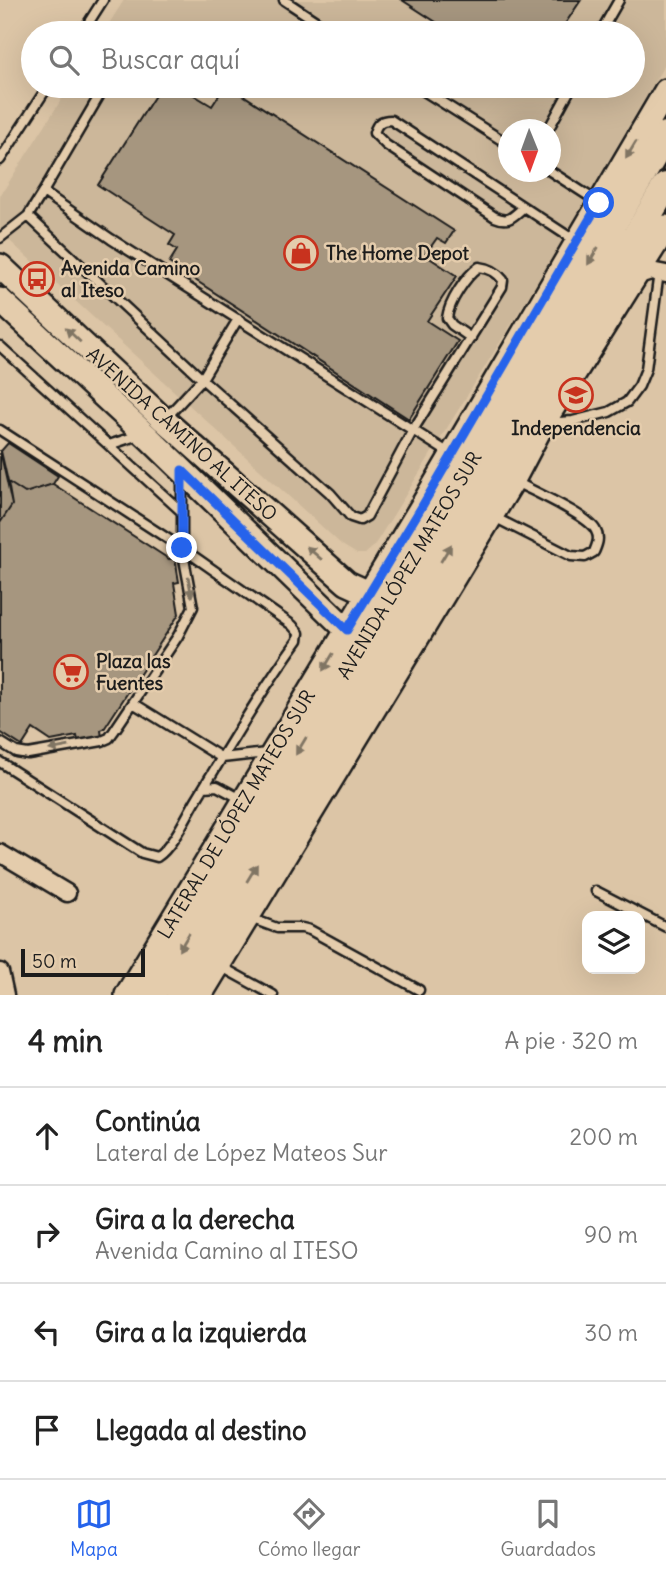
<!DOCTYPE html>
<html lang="es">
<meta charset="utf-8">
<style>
:root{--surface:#fff;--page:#f2f2f2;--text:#222;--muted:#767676;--line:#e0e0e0;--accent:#2563eb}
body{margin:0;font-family:Delius,sans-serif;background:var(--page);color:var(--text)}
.controls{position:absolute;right:21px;bottom:21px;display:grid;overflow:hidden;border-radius:14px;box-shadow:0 7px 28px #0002}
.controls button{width:63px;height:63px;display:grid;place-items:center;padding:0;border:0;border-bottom:2px solid var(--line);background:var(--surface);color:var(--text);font:35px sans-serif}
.compass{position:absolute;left:498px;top:119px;width:63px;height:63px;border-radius:50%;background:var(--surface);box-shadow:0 7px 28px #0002;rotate:179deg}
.scale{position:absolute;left:21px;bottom:18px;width:124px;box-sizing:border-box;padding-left:7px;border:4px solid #1c1c1c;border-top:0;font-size:19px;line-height:24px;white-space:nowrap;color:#1c1c1c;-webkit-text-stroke:5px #e4ccac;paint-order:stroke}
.stop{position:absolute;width:21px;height:21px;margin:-16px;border:5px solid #2563eb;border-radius:50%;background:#fff}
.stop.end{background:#2563eb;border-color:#fff;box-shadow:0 2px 7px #0008}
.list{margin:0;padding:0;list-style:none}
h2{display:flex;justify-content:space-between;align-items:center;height:91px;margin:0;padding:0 28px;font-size:30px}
h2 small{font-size:23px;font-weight:400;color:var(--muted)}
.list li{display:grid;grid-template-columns:46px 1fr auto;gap:21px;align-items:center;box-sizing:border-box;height:98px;padding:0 28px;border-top:2px solid var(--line)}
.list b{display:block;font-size:26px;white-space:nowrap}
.list p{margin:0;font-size:23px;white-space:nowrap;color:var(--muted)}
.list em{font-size:23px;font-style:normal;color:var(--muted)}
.icon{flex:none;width:38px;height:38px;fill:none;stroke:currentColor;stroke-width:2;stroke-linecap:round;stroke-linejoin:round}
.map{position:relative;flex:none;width:666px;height:995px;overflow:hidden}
.search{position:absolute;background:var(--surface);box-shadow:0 7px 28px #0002;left:21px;right:21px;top:21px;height:77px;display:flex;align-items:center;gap:18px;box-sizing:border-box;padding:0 24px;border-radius:38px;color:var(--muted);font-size:26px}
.sheet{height:483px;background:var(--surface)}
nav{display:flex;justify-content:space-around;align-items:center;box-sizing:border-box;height:98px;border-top:2px solid var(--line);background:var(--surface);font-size:19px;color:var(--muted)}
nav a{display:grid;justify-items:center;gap:4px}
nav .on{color:var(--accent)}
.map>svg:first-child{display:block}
</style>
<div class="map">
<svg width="666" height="995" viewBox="0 0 666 995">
<rect width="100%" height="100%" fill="#dcc5a6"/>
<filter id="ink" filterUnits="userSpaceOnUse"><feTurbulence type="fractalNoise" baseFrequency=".0143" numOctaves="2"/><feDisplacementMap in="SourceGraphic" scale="14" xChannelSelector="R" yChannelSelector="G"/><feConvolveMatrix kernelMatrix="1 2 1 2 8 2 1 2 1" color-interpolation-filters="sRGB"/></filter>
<g filter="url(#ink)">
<path fill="#ccb79a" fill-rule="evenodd" d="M124 0H666V62L541 276 379 538 373 547 365 554H357L342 545 0 232V196L70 86H633V33H103ZM508 130H550V172H508Z"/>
<path fill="#a6967f" stroke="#1c1c1c" stroke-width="2" d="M402 0H581L559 33H453Z
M161 86H179L212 106 225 86H229L454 231 446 243 437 238 425 255 457 276 427 321 458 341 409 419 169 263 177 250 169 245 175 235 98 185Z
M8 443 58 476 53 484 25 493 8 482 1 451Z
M0 450 12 505 0 523Z
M8 482 25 493 53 484 169 559 175 558 179 582 174 583 179 614 104 729 101 730 102 738 78 741 77 736 51 741 33 729 22 746 0 732V523L12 505Z"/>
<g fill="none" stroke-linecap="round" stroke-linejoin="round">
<g stroke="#1c1c1c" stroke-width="13">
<path id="lane" d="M284 0 334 33
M82 33 103 0
M600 33 619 0
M105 86 43 192 111 239 449 453
M416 86 508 144
M548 130 572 86
M0 160 48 86
M550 171 598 202
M523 208C512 217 509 223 495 217L386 145 374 133C377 123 381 120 391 120L574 240
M28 216 43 192
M0 238 28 216 202 379 330 493 351 517 360 520 367 516 413 430 502 287 503 280C497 272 488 268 479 267 466 276 449 302 447 318L452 325 471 338
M0 346 182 512
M164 420 202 379 238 319
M546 423 573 421 609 412 627 402 639 386 646 369 659 272
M0 430 182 548 292 625 299 633 298 640C261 691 229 746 196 800 187 815 172 848 157 857L142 853 0 762
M109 445 139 435
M494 517 571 556 585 557 594 552C597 545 600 538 596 531 590 516 532 491 516 482
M133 703 222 758 267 753
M0 742 16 752 28 754 102 741 109 738 114 731 178 636 193 607 182 548V477
M204 787 217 786 243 800
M596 891 666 927
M250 918 277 928H302L310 930 419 990
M220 966 273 995"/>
</g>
<g stroke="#1c1c1c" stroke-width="21">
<path id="street" d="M635 276 651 271 666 274
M0 853 67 893
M0 972 5 995"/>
</g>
<g stroke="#1c1c1c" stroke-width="28">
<path id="secondary" d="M0 266 164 420 347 583 369 593
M0 300 149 438 347 630
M127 995 421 508 666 91
M200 995 491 516 513 480 543 423 666 227"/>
</g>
<g stroke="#1c1c1c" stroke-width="32">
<path id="primary" d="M152 995 666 135
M180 995 666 186"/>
</g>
<use href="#lane" stroke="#e4ccac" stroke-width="8"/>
<use href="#street" stroke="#e4ccac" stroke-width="16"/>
<use href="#secondary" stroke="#e4ccac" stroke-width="23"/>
<use href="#primary" stroke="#e4ccac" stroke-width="26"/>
</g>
<defs><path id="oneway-solid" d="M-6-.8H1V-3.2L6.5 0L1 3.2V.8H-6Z" transform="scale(1.75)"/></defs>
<g fill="#807464">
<use href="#oneway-solid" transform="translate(631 150) rotate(121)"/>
<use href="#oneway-solid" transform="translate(593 256) rotate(121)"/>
<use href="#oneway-solid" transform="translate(73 335) rotate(-137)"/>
<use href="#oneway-solid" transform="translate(314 553) rotate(-139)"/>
<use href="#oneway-solid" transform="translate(446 553) rotate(-59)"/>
<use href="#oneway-solid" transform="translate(190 587) rotate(80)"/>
<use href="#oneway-solid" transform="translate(328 662) rotate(121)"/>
<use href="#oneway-solid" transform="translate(301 746) rotate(121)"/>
<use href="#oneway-solid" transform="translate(59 748) rotate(170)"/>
<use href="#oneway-solid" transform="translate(252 873) rotate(-59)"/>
<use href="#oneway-solid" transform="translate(184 942) rotate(121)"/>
</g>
</g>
<g fill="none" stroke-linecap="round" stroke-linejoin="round" filter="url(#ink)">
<path stroke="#2563eb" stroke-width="9" d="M182 548V470L347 630 421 508 599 203"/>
</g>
<defs>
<g id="shop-ring" transform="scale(1.75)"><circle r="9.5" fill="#e4ccac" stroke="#c8321e" stroke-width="1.5"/><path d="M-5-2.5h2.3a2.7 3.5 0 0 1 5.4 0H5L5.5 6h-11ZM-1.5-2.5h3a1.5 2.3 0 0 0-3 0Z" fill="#c8321e"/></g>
<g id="bus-ring" transform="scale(1.75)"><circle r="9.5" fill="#e4ccac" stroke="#c8321e" stroke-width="1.5"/><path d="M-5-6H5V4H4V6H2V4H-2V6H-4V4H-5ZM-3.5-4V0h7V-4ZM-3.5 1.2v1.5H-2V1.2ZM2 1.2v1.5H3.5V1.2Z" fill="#c8321e"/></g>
<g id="school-ring" transform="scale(1.75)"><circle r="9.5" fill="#e4ccac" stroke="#c8321e" stroke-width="1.5"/><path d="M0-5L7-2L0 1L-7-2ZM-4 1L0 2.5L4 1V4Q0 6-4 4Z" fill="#c8321e"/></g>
<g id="supermarket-ring" transform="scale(1.75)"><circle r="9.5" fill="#e4ccac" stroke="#c8321e" stroke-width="1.5"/><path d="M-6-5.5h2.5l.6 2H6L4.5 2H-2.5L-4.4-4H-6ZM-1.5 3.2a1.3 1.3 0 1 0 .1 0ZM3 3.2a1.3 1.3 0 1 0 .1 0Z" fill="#c8321e"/></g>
</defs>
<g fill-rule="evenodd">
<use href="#shop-ring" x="301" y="253"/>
<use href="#bus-ring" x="37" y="279"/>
<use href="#school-ring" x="576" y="395"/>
<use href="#supermarket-ring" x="71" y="672"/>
</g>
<g text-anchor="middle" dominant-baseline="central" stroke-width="5" stroke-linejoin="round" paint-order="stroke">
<g font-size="19" font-weight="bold" fill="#1c1c1c" stroke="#e4ccac" text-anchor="start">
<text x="326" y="253">The Home Depot</text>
<text x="61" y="268">Avenida Camino<tspan x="61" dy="22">al Iteso</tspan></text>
<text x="576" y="428" text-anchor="middle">Independencia</text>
<text x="96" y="661">Plaza las<tspan x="96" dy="22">Fuentes</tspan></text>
</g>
<g font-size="19" fill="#1c1c1c" stroke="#e4ccac">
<text transform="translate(182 434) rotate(42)">AVENIDA CAMINO AL ITESO</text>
<text transform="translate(409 565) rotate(-59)">AVENIDA LÓPEZ MATEOS SUR</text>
<text transform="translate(236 814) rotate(-59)">LATERAL DE LÓPEZ MATEOS SUR</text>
</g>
</g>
</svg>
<div class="controls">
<button><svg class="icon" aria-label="layers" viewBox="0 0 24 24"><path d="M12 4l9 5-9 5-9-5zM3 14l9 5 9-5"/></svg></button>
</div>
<svg class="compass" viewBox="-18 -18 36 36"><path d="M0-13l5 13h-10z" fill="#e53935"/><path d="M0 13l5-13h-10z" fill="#767676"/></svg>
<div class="scale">50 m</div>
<div class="stop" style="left:599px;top:203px"></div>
<div class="stop end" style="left:182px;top:548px"></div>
<div class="search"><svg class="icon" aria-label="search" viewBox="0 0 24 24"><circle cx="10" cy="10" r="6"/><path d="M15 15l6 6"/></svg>Buscar aquí</div>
</div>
<section class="sheet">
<h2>4 min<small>A pie · 320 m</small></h2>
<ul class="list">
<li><svg class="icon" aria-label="ahead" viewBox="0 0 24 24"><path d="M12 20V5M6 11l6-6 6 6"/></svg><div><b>Continúa</b><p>Lateral de López Mateos Sur</p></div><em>200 m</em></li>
<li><svg class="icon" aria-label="right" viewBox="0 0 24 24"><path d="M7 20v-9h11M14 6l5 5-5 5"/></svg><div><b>Gira a la derecha</b><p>Avenida Camino al ITESO</p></div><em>90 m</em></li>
<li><svg class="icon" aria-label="left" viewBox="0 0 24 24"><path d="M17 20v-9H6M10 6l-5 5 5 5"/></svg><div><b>Gira a la izquierda</b></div><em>30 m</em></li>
<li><svg class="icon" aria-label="arrive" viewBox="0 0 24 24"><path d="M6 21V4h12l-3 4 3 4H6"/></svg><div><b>Llegada al destino</b></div></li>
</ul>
</section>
<nav>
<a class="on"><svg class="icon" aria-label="map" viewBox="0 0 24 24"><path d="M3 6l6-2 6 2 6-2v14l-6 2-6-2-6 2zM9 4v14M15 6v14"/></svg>Mapa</a>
<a><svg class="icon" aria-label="directions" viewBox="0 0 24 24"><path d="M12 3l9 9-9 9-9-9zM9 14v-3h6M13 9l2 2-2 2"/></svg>Cómo llegar</a>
<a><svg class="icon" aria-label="saved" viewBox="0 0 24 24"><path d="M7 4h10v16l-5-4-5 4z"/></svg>Guardados</a>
</nav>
